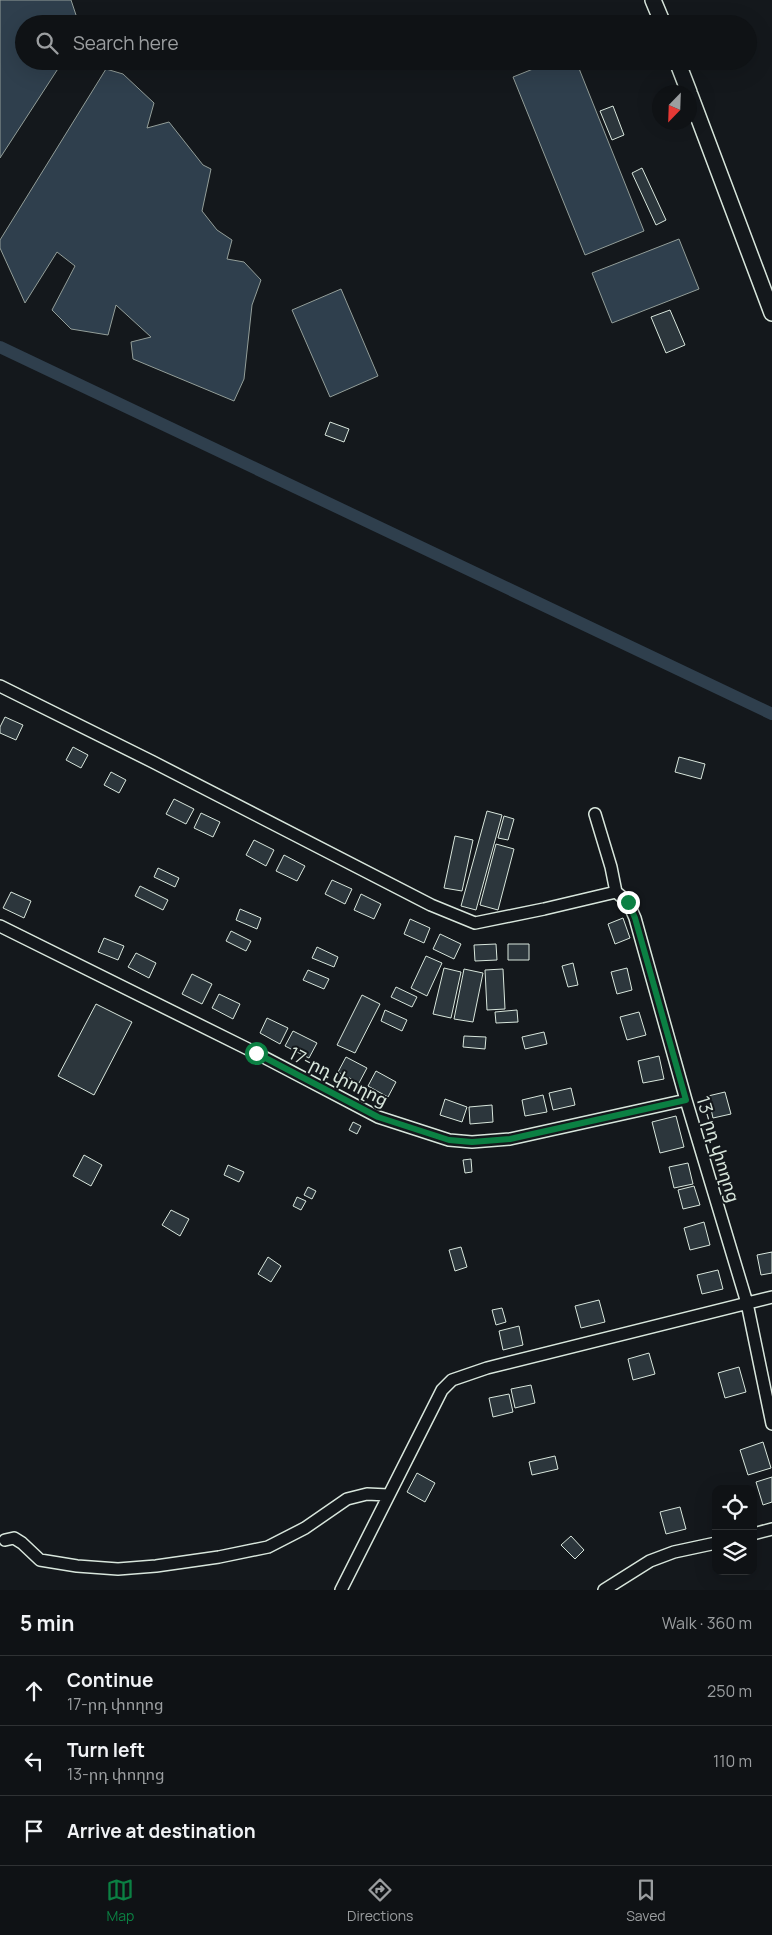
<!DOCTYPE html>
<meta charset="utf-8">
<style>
:root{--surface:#0f1215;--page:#181b1e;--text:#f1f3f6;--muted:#9b9ea0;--line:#2f3234;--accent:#0b8043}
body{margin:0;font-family:Manrope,"Noto Sans Armenian",sans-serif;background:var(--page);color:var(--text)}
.controls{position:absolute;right:15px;bottom:15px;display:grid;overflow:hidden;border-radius:10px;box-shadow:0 5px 20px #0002}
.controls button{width:45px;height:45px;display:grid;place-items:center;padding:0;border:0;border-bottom:1px solid var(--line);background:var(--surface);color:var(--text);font:25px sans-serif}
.compass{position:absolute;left:652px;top:85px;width:45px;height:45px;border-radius:50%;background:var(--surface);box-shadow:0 5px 20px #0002;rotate:203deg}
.stop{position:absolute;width:15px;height:15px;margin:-11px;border:4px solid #0b8043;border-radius:50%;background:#fff}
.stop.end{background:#0b8043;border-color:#fff;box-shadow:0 1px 5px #0008}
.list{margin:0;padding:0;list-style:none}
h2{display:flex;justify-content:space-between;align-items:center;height:65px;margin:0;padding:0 20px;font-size:21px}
h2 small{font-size:16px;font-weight:400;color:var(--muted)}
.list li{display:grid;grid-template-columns:32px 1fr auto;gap:15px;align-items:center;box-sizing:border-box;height:70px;padding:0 20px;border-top:1px solid var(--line)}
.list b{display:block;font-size:19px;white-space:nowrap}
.list p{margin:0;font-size:16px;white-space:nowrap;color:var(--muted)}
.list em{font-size:16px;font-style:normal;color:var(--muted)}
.icon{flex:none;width:28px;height:28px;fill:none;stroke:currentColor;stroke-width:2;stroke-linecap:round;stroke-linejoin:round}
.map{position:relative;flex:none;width:772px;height:1590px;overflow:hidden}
.search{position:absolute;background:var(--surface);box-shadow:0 5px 20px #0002;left:15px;right:15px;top:15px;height:55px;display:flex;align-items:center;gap:12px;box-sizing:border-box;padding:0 18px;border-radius:28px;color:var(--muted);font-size:19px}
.sheet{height:275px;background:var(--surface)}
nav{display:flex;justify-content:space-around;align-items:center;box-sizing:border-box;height:70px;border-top:1px solid var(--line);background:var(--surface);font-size:14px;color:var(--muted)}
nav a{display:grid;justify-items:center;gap:2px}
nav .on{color:var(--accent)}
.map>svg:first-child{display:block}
</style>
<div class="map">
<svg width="772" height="1590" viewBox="0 0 772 1590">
<rect width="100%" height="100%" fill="#14181c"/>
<path fill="#2f3f4d" stroke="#939e99" d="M0 0H71L79 24H24V61H63L0 158Z
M553 61H576L644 231 585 255 513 77Z
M106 69 123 74 154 103 147 128 169 122 203 165 211 169 202 211 217 230 232 240 227 259 244 262 261 280 252 305 244 379 234 401 133 359 131 342 151 337 116 305 108 335 71 329 52 310 75 266 57 252 25 303 0 248V240Z
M679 239 699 289 612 323 592 273Z
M341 289 378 376 330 397 292 310Z"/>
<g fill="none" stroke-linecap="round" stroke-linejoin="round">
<path stroke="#2f3f4d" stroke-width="12" d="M0 347 772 714"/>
</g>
<path fill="#2c363c" stroke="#d8e6dc" d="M613 106 624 135 612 140 600 111Z
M642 168 666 220 656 225 632 173Z
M670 310 685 345 666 353 651 317Z
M330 422 349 429 344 442 325 435Z
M5 717 23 725 16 740 0 733V727Z
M73 747 88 755 81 768 66 760Z
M679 757 705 764 701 779 675 772Z
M111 772 126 780 119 793 104 785Z
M174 799 194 809 186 824 166 814Z
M487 811 502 815 476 910 461 906Z
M201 813 220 822 213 837 194 828Z
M504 816 514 819 508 840 498 838Z
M455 836 473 840 462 891 444 888Z
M254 840 274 850 266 866 246 855Z
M496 844 514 849 498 910 480 905Z
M284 855 305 866 297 881 276 871Z
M158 868 179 878 175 887 154 877Z
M332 880 352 889 345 904 325 894Z
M140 886 168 900 163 910 135 896Z
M11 892 31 901 24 918 3 908Z
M361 894 381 904 374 919 354 910Z
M240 909 261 918 257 929 236 920Z
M623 918 630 938 615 944 608 924Z
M410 919 430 928 424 943 404 934Z
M231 931 251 941 246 951 226 941Z
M440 934 461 944 454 959 433 949Z
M104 938 124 946 118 960 98 952Z
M496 944 497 960 475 961 474 945Z
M508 944H529V960H508Z
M317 947 338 957 334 967 312 958Z
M136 953 156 963 149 978 128 967Z
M426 956 442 963 427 996 411 988Z
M573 963 578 985 568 987 562 966Z
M444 968 461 972 451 1018 433 1014Z
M627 968 632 990 617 994 611 972Z
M464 969 483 973 473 1022 454 1019Z
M503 969 505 1009 487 1010 485 970Z
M308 970 329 979 324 989 303 980Z
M192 974 212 984 202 1004 182 994Z
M396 987 417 997 412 1007 391 997Z
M219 994 240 1004 233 1019 212 1008Z
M362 995 380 1004 355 1053 337 1045Z
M96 1004 132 1022 94 1095 58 1076Z
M385 1010 407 1020 402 1031 381 1021Z
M517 1010 518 1022 496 1023 495 1012Z
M639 1012 646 1035 627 1040 620 1017Z
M267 1018 288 1028 280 1044 260 1033Z
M293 1031 317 1043 309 1058 285 1046Z
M544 1032 547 1044 525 1049 522 1037Z
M464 1036 486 1037 485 1049 463 1047Z
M659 1056 664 1079 643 1083 638 1061Z
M346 1057 367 1068 359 1083 338 1072Z
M376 1071 396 1082 388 1097 368 1086Z
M571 1088 575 1105 553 1110 549 1093Z
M725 1092 731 1114 713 1118 708 1096Z
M543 1095 547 1112 525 1116 522 1100Z
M445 1099 467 1107 462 1122 440 1115Z
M492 1105 493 1122 470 1124 469 1107Z
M676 1116 684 1147 660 1153 652 1122Z
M353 1122 361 1126 357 1134 349 1130Z
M84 1155 102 1165 91 1186 73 1176Z
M471 1159 472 1172 465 1173 463 1160Z
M688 1163 693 1184 674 1188 669 1167Z
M228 1165 244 1172 239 1182 224 1175Z
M694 1186 700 1205 683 1209 678 1190Z
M308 1187 316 1191 312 1199 304 1195Z
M297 1197 306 1201 301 1210 293 1206Z
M171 1210 189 1219 180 1236 162 1225Z
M704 1222 710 1245 690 1250 684 1228Z
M461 1247 467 1267 455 1271 449 1250Z
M772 1252V1273L761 1275 757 1255Z
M268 1257 281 1266 271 1282 258 1274Z
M718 1270 723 1289 702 1294 697 1275Z
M599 1300 605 1322 581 1328 575 1306Z
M502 1308 506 1322 496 1325 492 1310Z
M519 1326 523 1345 503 1350 499 1331Z
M649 1353 655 1374 633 1380 628 1359Z
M739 1367 746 1392 725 1398 718 1373Z
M531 1385 535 1403 515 1408 511 1389Z
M509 1394 513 1412 493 1417 489 1398Z
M763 1442 771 1468 748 1475 740 1450Z
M555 1456 558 1469 532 1475 529 1462Z
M417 1473 435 1483 425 1502 407 1492Z
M772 1477V1502L763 1505 756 1482Z
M680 1507 686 1529 666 1534 660 1512Z
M571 1536 584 1550 575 1559 561 1545Z"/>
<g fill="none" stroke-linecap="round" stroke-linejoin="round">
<g stroke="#d8e6dc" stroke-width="14">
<path id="minor" d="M0 686 153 762 431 905 475 923 544 909 616 892
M595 814 611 867 616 892
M616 892 628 902 635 918 686 1100 747 1303 772 1424
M0 926 256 1053 378 1117 449 1140 472 1142 510 1139 686 1100
M753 1534 772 1529
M5 1540 14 1538 22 1543 40 1560 77 1566 118 1569 156 1566 219 1557 268 1547 305 1528 347 1499 367 1494 388 1495
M341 1590 442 1390 452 1380 487 1368 772 1297
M604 1590 650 1561 674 1552 716 1543"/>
</g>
<g stroke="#d8e6dc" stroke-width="18">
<path id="secondary" d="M653 0 663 24
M677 61 689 92
M690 95 772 313"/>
</g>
<use href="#minor" stroke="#14181c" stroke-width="11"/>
<use href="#secondary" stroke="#14181c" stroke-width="15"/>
</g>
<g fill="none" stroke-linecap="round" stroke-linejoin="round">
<path stroke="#0b8043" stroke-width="6" d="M256 1053 378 1117 449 1140 472 1142 510 1139 686 1100 635 918 628 902"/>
</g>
<g text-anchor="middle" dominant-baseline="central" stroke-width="4" stroke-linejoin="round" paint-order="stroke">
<g font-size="18" fill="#d8e6dc" stroke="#14181c">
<text transform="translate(339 1076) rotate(27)">17-րդ փողոց</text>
<text transform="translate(719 1149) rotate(73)">13-րդ փողոց</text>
</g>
</g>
</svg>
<div class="controls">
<button><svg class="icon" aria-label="locate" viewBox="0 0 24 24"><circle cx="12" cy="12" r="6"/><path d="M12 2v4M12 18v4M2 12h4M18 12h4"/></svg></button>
<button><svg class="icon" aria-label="layers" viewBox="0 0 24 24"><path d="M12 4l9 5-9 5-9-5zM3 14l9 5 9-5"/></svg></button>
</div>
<svg class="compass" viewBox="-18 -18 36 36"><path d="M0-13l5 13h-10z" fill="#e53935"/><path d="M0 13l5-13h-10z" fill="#9b9ea0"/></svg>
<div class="stop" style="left:256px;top:1053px"></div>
<div class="stop end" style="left:628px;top:902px"></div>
<div class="search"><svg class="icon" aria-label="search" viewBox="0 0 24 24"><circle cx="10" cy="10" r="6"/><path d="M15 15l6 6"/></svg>Search here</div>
</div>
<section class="sheet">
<h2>5 min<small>Walk · 360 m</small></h2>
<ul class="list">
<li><svg class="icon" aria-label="ahead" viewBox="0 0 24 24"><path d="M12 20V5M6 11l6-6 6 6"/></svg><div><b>Continue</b><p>17-րդ փողոց</p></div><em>250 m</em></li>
<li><svg class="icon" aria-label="left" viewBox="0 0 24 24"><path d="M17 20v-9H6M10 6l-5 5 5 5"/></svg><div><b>Turn left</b><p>13-րդ փողոց</p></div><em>110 m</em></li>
<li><svg class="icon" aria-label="arrive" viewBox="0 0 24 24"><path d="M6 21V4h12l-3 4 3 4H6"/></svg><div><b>Arrive at destination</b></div></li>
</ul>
</section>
<nav>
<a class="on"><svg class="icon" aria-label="map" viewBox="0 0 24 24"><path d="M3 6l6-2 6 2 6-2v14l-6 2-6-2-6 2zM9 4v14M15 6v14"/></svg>Map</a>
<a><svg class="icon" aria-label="directions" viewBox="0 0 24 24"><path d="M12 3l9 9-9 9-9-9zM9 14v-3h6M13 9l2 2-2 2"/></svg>Directions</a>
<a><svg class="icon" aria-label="saved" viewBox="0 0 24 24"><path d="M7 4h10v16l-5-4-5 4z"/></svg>Saved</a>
</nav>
